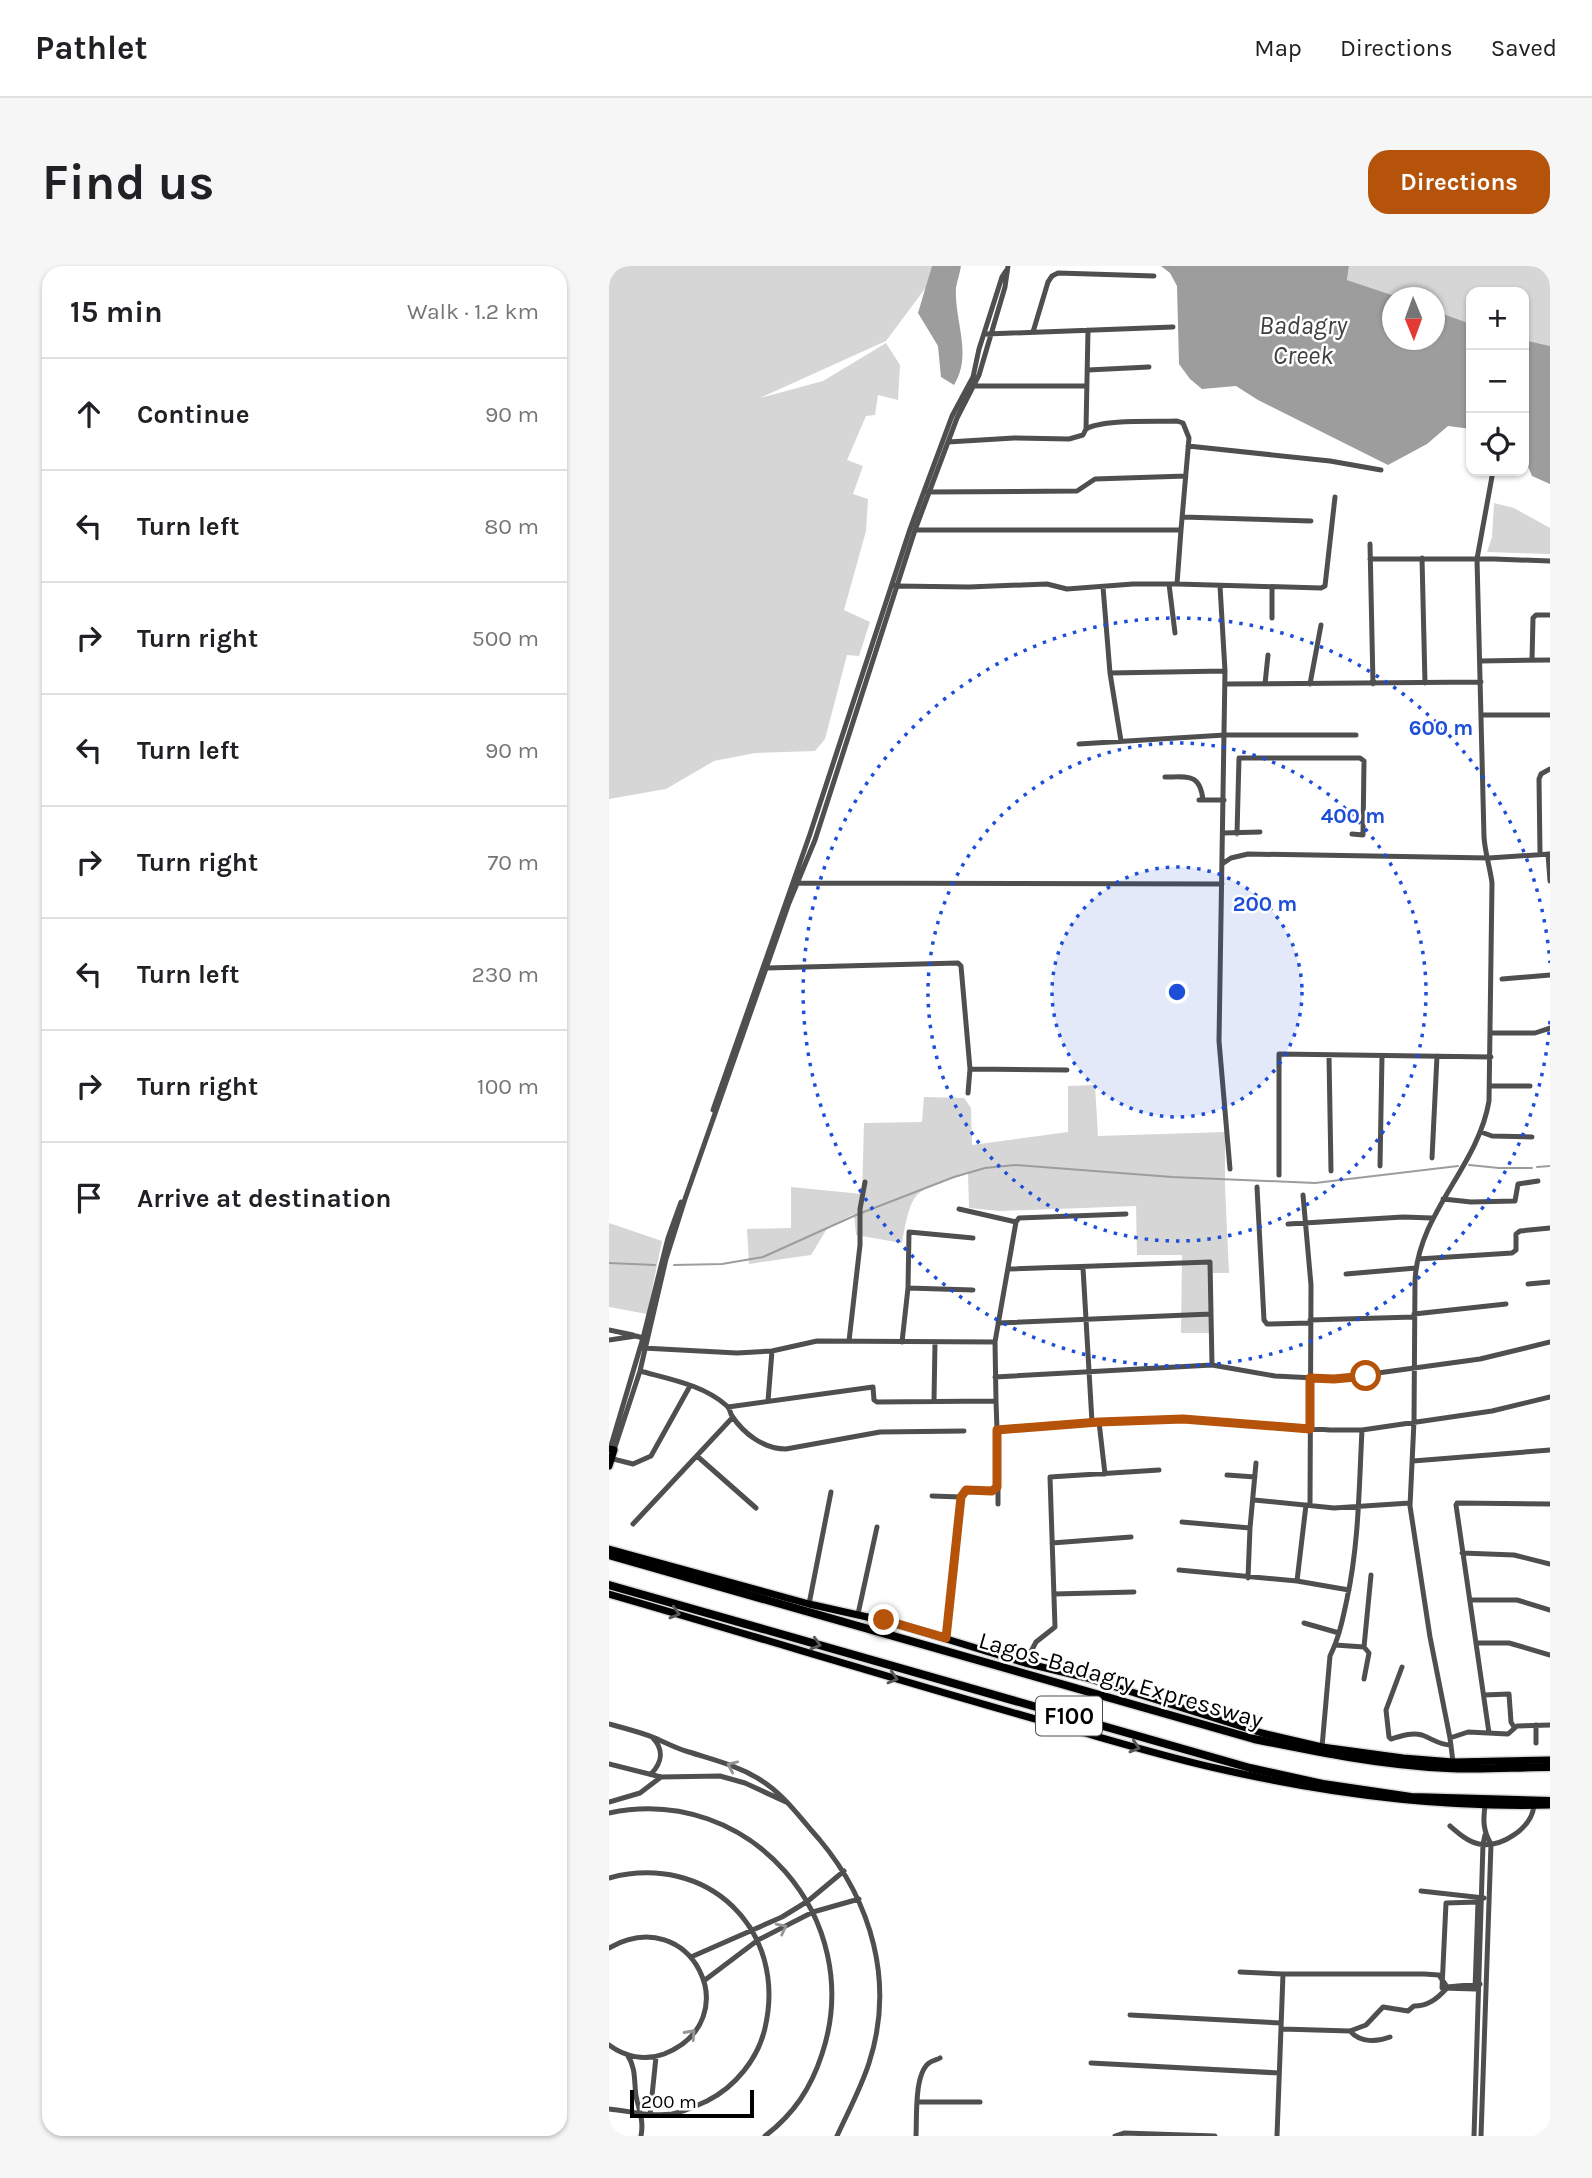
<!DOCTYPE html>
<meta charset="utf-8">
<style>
:root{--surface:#fff;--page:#f6f6f6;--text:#202124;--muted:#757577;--line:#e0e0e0;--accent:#b45309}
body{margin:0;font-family:Karla,sans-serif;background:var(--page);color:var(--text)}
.controls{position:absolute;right:21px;top:21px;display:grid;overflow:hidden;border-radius:14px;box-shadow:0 2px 5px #0004}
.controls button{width:63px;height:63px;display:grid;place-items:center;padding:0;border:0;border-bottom:2px solid var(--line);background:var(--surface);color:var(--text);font:35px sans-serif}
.compass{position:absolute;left:773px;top:21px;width:63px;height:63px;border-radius:50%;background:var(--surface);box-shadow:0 2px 5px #0004;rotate:179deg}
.scale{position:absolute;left:21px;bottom:18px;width:124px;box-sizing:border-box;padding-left:7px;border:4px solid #000;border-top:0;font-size:19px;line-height:24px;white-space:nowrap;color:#000;-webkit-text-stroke:5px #fff;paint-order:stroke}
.stop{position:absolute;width:21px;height:21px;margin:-16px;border:5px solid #b45309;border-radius:50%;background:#fff}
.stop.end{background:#b45309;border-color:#fff;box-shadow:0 2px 7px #0008}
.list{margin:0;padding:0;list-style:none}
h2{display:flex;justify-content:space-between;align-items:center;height:91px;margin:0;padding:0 28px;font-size:30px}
h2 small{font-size:23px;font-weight:400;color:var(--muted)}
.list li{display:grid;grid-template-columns:46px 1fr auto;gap:21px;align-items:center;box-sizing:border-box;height:112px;padding:0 28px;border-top:2px solid var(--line)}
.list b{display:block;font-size:26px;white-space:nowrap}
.list em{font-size:23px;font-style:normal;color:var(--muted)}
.icon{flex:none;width:38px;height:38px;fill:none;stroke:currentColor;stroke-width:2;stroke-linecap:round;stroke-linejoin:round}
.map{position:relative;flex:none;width:941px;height:1870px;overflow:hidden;border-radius:21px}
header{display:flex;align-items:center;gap:42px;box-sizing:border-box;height:98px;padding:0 35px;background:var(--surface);border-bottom:2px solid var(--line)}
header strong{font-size:33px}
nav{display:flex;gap:38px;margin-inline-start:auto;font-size:24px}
.intro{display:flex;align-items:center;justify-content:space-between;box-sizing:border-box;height:168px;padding:0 42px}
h1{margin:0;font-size:49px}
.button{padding:18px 32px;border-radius:21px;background:var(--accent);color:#fff;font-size:24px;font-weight:700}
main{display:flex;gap:42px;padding:0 42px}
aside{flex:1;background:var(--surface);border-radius:21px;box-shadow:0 2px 5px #0004}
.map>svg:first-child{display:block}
</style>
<header>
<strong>Pathlet</strong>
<nav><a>Map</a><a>Directions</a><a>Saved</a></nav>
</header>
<div class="intro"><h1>Find us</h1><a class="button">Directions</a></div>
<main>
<aside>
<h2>15 min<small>Walk · 1.2 km</small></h2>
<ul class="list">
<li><svg class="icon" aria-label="ahead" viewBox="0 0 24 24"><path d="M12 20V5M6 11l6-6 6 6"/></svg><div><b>Continue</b></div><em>90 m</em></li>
<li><svg class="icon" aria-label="left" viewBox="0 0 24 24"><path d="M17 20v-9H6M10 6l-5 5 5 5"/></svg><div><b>Turn left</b></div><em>80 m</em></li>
<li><svg class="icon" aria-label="right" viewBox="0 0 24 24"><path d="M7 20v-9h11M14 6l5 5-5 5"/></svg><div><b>Turn right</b></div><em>500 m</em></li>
<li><svg class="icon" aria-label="left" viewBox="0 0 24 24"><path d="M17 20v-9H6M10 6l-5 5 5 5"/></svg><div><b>Turn left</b></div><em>90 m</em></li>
<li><svg class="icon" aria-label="right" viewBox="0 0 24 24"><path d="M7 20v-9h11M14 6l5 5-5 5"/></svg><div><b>Turn right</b></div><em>70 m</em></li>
<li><svg class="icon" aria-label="left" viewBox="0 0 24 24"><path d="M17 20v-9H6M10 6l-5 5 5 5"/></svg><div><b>Turn left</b></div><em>230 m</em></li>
<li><svg class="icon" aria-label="right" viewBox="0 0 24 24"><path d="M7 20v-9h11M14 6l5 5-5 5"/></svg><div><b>Turn right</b></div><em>100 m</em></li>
<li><svg class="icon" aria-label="arrive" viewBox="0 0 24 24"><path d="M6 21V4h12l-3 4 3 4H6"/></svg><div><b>Arrive at destination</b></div></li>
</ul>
</aside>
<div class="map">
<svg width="941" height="1870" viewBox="0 0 941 1870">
<rect width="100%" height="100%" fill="#fff"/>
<path fill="#d6d6d6" d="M0 0H323L318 20 277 75 151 132 214 115 277 77 291 99 289 134 269 129 266 149 257 150 238 194 254 200 244 228 259 233 257 265 235 344 261 356 250 390 238 389 216 473 206 485 146 487 105 495 57 523 0 533Z
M740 0H941V80L915 74V26H862V58L826 45 825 32 789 31 738 14Z
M885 237 905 242 941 262V288L878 286 883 271Z
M486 819 489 870 616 866V920L620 1007H600L601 1067H572L573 989H528L527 940 391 945 360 942 359 907C305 927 304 918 293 977L247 969 245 948 219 961 202 989 140 998 138 963 182 962V921L253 928 255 857 313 856 315 831 355 832 362 842 363 879 459 866V820Z
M0 957 53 975 38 1048 0 1041Z"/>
<path fill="#9d9d9d" d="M323 0H352C351 7 348 15 347 22 345 55 364 88 345 119L332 111 329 80 309 47Z
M552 0H740L738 14 789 31 783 32V74H825L826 45 862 58V163L839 160 818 178 779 199 649 134 627 120 593 123 581 113 570 98 568 20 561 7Z
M915 74 941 80V218L923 210 915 191Z"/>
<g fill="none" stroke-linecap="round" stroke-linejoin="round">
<path stroke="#9d9d9d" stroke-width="2" d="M860 899 890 902
M928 901 941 900
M905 902H891H923
M0 997 46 999
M65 999 113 998 154 991 247 949 345 911 376 902 406 899 563 911 706 917 849 900"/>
<g stroke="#dbdbdb" stroke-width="10">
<path id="major" d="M0 1183 5 1184 0 1200
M0 1283 200 1338 285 1357 416 1397 478 1412 653 1467 713 1481 794 1492 844 1496 941 1494
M0 1328C146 1370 291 1415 437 1456 495 1472 552 1490 611 1503 720 1528 829 1542 941 1539"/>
</g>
<g stroke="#dbdbdb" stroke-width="11">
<path id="highway" d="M0 1289 645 1473C709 1486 773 1499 838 1502 872 1504 907 1501 941 1501
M0 1319 641 1502 714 1518 802 1531 941 1535"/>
</g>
<path stroke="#4f4f4f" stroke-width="5" d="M424 66 439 16 443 10 449 7 545 10
M378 68 564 61
M479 104 540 101
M365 120H477
M339 176 405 172 460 173 474 169 477 163
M579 180 721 195 772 204
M318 226 468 225 486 213 577 210
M574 251 702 255
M306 264H572L580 172 574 157 568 155C547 156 494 153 477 163L479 64
M761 278 764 418
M813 292 816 417
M761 293H885L941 295
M560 318 566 367
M568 318 572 264
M286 320 360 321 438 318 458 323 524 318H568L712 322 716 320 726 231
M611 320 616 405 610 775 621 903
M494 321 501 407 512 475
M663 352V321
M923 394 924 352 927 349H941
M871 395 941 394
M501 407 616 405
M616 418 872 416
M656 418 659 389
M701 418 712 359
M873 449H941
M470 478 616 469H747
M556 511C579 511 591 507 594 534
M590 534H615
M614 567 651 566
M628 568 630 492H751L755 495 754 569 743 568
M931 588 930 513 932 508 941 503
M939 588 941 615
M613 598 622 592 639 588 880 592 941 588
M185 617 613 618
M158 702 349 697 352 700 361 803 458 804
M893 713 941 709
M881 767H926L941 762
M720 790 722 905
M881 820H921
M359 827 361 803
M104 844 201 568 301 263 343 150 364 111 370 83 393 11 397 5
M872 866 883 870 923 871
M823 892 828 790
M771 900 773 790
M670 909V788L882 791
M648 921 655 1054 658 1058 701 1057
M694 929 702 1019 701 1239
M834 933 862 936 906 935 909 918 929 915
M350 943 407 956 410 952 517 948
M679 958 794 951 823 952
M809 993 903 987 907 984V968L911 965 941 962
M474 1002 483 1156
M399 1003 601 996 603 1099
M737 1008 807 1002
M919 1018 941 1016
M299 1022 364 1024
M805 1048 897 1038
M701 1054 805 1051
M389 1057 602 1048
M0 1064 24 1069
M0 1074 27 1070 34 1072
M240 1075 251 979V943L256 916
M293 1076 299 1022 300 966 364 972
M34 1082 128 1087 163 1085 208 1075 386 1076
M31 1105C60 1113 95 1119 118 1140 122 1144 120 1145 123 1150 135 1168 155 1183 177 1183L271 1166 355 1165
M386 1111 603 1099 666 1110 725 1113 871 1093 941 1076
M159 1135 163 1085
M325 1135 326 1076
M387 1135 388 1164 490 1156 574 1153 721 1164H753L883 1145 941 1131
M119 1141 264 1121 265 1134 268 1136 387 1135 386 1076 407 956
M490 1156 496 1208
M1 1183 34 1072 59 972 72 936
M5 1184 31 1105 57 993 76 933 180 637 206 574 306 264 348 152 370 109 396 21 399 0
M88 1190 147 1242
M0 1192 24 1198 42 1190 81 1120
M804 1195 941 1184
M618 1209 646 1211
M389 1221V1238
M323 1230 352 1231
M645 1234 725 1242 801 1237
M573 1256 641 1262
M24 1258 124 1151
M443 1277 522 1271
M853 1287 905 1289 941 1298
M570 1304 688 1315 740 1324
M639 1312 641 1262 647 1197
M688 1315 697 1239
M445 1328 525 1326
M861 1334H908L941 1344
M200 1338 222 1226
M249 1348 268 1261
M695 1357 730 1367
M337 1372 352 1231 357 1224 383 1225 389 1221 388 1164
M868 1377H900L941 1389
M726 1379 755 1381 762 1309
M755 1381 760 1387 755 1413
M416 1397 427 1376 446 1361 441 1211 550 1204
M793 1401 777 1444 780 1471 782 1473C792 1470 802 1466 813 1469 824 1473 830 1479 842 1479
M875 1429 900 1428 902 1456 905 1461
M0 1458C15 1462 31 1466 46 1472 57 1477 69 1483 80 1486 105 1494 127 1499 150 1513 175 1528 191 1552 210 1573 263 1636 286 1717 260 1797 252 1822 239 1846 228 1870
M880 1467 847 1239 848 1237 941 1238
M841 1472 859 1466 899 1468 908 1460 941 1459
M927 1477V1459
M713 1481 721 1390C730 1372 734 1352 738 1333 750 1277 750 1221 753 1164
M844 1496 841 1472 821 1371 801 1240 805 1155 806 1015C809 947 869 901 880 835L883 617C881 601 876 587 875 571L868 293 884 205
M0 1498 52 1511 111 1510 136 1517 177 1536
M42 1508C53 1497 55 1484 44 1472
M0 1536 31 1527 52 1511
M0 1547C141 1517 258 1653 213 1788 202 1822 185 1848 156 1870
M841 1560C849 1567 859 1576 870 1578 892 1582 922 1563 925 1540
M0 1612C98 1586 179 1663 156 1762 149 1793 126 1821 98 1835 87 1840 75 1846 63 1848 42 1851 21 1845 0 1843
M812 1625 875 1632
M869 1636 866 1723 833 1722 837 1637Z
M0 1682C82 1635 141 1754 55 1788 36 1795 16 1791 0 1779
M82 1691 173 1651 199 1635 235 1605
M631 1706 674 1708H815L830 1709 838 1721 871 1718
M96 1714 149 1674 204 1646 250 1633
M521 1749 672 1757
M673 1763 741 1765 757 1759 774 1741 799 1745 805 1740C819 1740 828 1733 838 1722
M741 1765C751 1777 768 1776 781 1771
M19 1790C27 1802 25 1816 27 1830 30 1844 35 1855 32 1870
M482 1797 670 1807
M309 1836H371
M41 1849 47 1791
M307 1870C308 1852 305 1808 320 1797 324 1794 328 1794 331 1792
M506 1870 515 1867 606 1870
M668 1870 674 1708
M865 1870 874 1578 876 1569
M872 1870 882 1578C874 1565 874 1554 876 1540"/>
<use href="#major" stroke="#000" stroke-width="7"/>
<use href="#highway" stroke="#000" stroke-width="8"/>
</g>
<defs><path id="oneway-chevron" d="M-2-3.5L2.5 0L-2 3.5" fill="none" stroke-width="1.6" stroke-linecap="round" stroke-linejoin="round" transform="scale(1.75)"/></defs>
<g stroke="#595959">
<use href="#oneway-chevron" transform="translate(66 1347) rotate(16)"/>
<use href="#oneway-chevron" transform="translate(207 1378) rotate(16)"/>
<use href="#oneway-chevron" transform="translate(284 1412) rotate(16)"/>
<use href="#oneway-chevron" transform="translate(526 1481) rotate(16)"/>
</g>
<g stroke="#959595">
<use href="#oneway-chevron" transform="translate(123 1500) rotate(-156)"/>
<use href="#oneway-chevron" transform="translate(173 1662) rotate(-27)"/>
<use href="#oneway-chevron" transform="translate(82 1768) rotate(-48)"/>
</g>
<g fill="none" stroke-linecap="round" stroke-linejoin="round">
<path stroke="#b45309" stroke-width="9" d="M275 1354 337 1372 352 1231 357 1224 383 1225 388 1221V1164L490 1156 574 1153 701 1163V1112L725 1113 757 1110"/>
</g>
<circle cx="568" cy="726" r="125" fill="#1d4ed8" fill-opacity=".12"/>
<g fill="none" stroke="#1d4ed8" stroke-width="3.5" stroke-dasharray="3.5 7">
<circle cx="568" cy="726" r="125"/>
<circle cx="568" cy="726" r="249"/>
<path d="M941 755A374 374 0 1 1 941 697"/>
</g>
<g text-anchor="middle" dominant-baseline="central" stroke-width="5" stroke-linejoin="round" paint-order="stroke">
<rect fill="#fff" stroke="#4c4c4c" stroke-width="2" x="427" y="1430.5" width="66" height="39" rx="5"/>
<g font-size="23" font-weight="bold" fill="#000">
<text x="460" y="1450">F100</text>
</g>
<g font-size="24" fill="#000" stroke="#fff">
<text transform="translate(512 1414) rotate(16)">Lagos-Badagry Expressway</text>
</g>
<g font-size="26" font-style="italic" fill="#3e3e3e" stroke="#fff">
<text x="694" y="59">Badagry<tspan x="694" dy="30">Creek</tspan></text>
</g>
</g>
<circle cx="568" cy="726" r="10" fill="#1d4ed8" stroke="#fff" stroke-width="3.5"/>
<g font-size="21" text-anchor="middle" font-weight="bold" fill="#1d4ed8" stroke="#fff" stroke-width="5" stroke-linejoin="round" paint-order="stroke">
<text x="832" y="469">600 m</text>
<text x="744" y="557">400 m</text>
<text x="656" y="645">200 m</text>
</g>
</svg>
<div class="controls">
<button>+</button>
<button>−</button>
<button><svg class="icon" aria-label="locate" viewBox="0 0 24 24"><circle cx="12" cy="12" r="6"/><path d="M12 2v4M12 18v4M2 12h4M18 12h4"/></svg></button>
</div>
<svg class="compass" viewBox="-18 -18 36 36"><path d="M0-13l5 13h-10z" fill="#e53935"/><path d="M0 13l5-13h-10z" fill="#757577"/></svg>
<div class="scale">200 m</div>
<div class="stop" style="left:757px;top:1110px"></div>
<div class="stop end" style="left:275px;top:1354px"></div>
</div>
</main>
